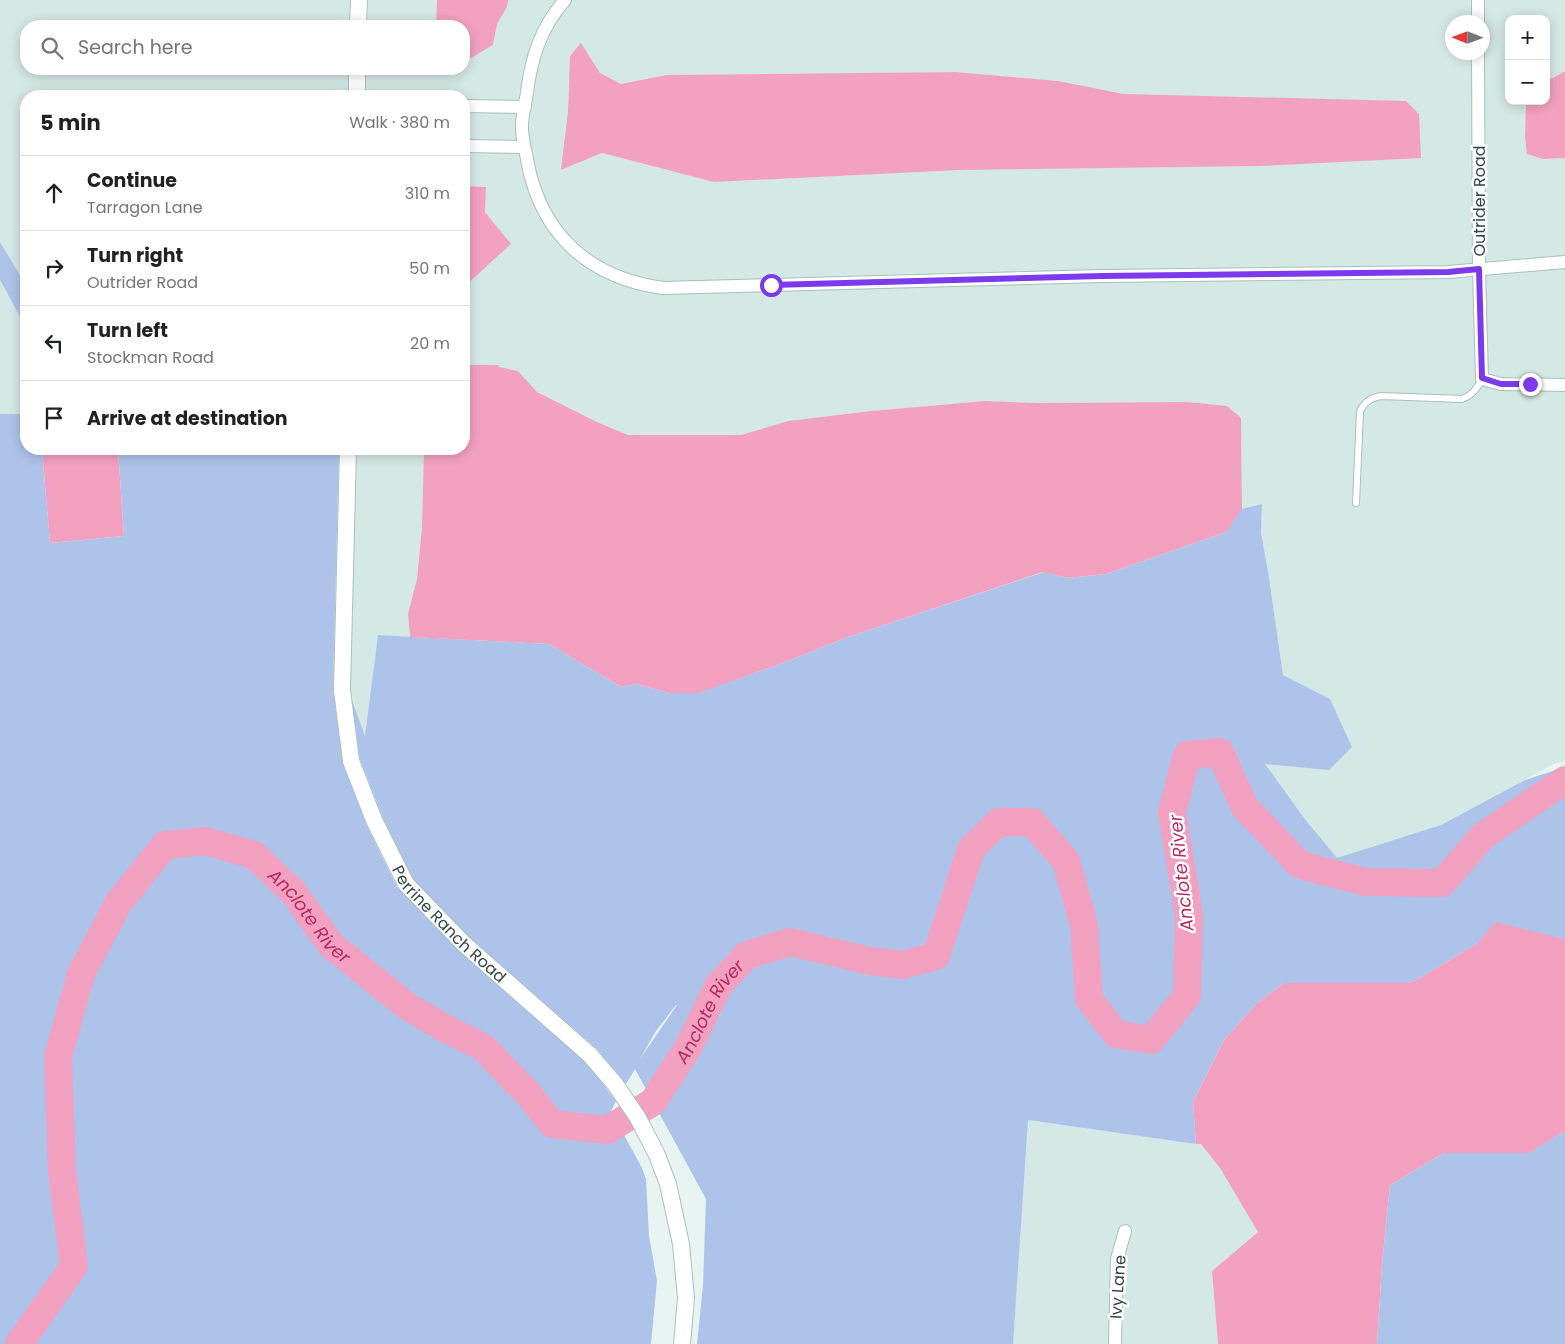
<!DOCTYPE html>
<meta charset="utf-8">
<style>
:root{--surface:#fff;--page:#f6f6f6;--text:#202124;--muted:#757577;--line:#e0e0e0}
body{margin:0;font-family:Poppins,sans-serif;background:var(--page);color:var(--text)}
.controls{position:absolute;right:15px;top:15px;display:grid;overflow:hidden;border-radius:10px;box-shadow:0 2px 12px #0003}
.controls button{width:45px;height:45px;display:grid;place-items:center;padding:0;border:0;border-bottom:1px solid var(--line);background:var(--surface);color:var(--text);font:25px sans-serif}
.compass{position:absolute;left:1445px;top:15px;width:45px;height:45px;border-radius:50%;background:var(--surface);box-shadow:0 2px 12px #0003;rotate:271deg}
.stop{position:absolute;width:15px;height:15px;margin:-11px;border:4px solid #7c3aed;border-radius:50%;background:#fff}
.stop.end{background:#7c3aed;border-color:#fff;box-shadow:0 1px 5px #0008}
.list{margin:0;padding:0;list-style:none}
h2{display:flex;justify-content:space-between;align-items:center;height:65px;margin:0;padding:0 20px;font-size:21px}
h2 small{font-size:16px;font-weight:400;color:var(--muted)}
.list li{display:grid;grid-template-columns:32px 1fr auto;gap:15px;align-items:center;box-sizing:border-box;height:75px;padding:0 20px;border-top:1px solid var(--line)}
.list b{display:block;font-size:19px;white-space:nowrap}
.list p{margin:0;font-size:16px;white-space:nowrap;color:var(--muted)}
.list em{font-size:16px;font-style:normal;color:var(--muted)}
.icon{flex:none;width:28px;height:28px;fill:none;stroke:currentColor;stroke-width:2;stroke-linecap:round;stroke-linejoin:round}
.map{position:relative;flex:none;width:1565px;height:1344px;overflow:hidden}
.search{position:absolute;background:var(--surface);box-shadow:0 2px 12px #0003;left:20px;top:20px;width:450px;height:55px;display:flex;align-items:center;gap:12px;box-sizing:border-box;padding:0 18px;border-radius:20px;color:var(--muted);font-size:19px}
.panel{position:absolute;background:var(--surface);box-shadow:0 2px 12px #0003;left:20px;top:90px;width:450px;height:365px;border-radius:20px}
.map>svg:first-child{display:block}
</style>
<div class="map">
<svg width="1565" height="1344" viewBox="0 0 1565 1344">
<rect width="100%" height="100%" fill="#e7f4f2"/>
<path fill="#d4e8e6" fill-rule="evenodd" d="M0 0H350L349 26H26V69H348V96H26V285L0 242Z
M368 0H437L436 26H367Z
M508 0H1565V71L1553 78 1546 80V19H1509V101H1526L1525 137 1543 159 1565 158V761L1553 764 1483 803 1375 859H1337L1260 763 1330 699 1283 675 1268 571 1261 532 1262 504 1242 509 1241 419 1227 406 1188 402 1040 403 985 401 871 411 788 421 741 435H628L597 422 537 392 518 371 499 367 498 365H464V287L511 244 485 212 486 187 464 186V96H365L366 69H464V58H471L493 45 497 24 507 7ZM1452 22H1482V52H1452ZM581 44 600 73 621 84 666 75 956 72 1058 81 1124 94 1260 166 960 170 714 182 602 153 562 170 568 111V90Z
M0 280 19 315 26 340V414H0Z
M356 449H424L422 526 417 579 408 615 410 637 378 635 365 738 350 690Z
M1027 1120 1201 1144 1220 1168 1258 1232 1212 1271 1218 1344H1013Z"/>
<path fill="#aec3ea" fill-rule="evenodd" d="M0 242 26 285V340L19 315 0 280Z
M0 414H26V449H42L50 543 124 536 118 449H339L333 690 343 763 366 824 397 887 458 950 584 1060 616 1101 611 1111 642 1168 646 1179 649 1236 657 1281 651 1344H0Z
M1262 504 1261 532 1268 571 1283 675 1330 699 1352 747 1329 770 1265 764 1304 818 1337 858 1441 825 1525 780 1565 767V939L1478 943 1418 979 1408 983H1284L1256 1004 1224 1040 1193 1102 1196 1144 1028 1120 1013 1344H697L703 1285 706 1199 635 1069 626 1084 597 1049 470 939 413 880 383 818 360 759 351 697 365 736 378 635 549 644 621 687 636 684 669 693 737 679 775 666 848 637 1044 572 1068 578 1106 574 1226 532 1241 509ZM676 1005H677L640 1059 656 1031Z
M1565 1131V1344H1377L1382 1264 1390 1185 1444 1153H1528Z"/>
<path fill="#f3a1c1" d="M437 0H508L507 7 497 24 493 45 471 58H464V26H436Z
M581 43 600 73 621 84 666 75 956 72 1058 81 1124 94 1406 101 1419 114 1421 158 1260 166 960 170 714 182 602 153 561 170 568 111 570 56Z
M1565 71V158L1543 159 1527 154 1525 137 1526 101H1546V80L1553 78Z
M464 186 486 187 485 212 511 244 464 287Z
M464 365H499V367L518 371 537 392 597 422 628 435H741L788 421 871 411 985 401 1040 403 1188 402 1227 406 1241 418 1242 509 1226 532 1106 574 1068 578 1043 572 848 637 775 666 698 693H669L636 684 621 687 549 644 410 637 408 614 417 579 422 526 424 449H464Z
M42 449H118L124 536 50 543Z
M1495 922 1565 939V1131L1529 1153H1444L1390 1185 1382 1264 1377 1344H1218L1212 1271 1258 1232 1220 1168 1201 1144H1196L1193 1102 1224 1040 1256 1004 1284 983H1408L1418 979 1478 943Z"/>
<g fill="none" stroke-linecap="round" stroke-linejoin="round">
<path stroke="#f3a1c1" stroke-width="28" id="s1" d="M19 1344 74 1266 62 1171 58 1057 81 974 119 902 165 845 205 841 254 855 293 892 331 945 407 1006 446 1029 483 1047 529 1095 552 1124 607 1130 653 1102 689 1046 718 986 747 955 790 942 870 961 903 965 936 956 971 849 999 822H1032L1066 861 1084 925 1089 999 1116 1034 1151 1040 1187 996 1189 915 1172 812 1187 755 1220 752 1244 806 1300 865 1366 882 1442 883 1483 836 1565 780"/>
<g stroke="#a9c0bc" stroke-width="8">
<path id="service" d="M1356 503 1360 411C1365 402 1370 398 1381 396L1462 399C1473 395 1477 388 1482 379"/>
</g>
<g stroke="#a9c0bc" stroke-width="14">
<path id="minor" d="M565 0C541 27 531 58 527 93 525 103 523 113 522 123 521 137 526 151 528 165 543 237 591 278 663 288L1102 276 1448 272 1565 262
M1478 0V22
M1478 52 1479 269 1482 379 1501 384 1565 385
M464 106 525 107
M464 146 524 147
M1115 1344 1117 1259 1125 1231"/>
</g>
<g stroke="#a9c0bc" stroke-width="18">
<g id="tertiary">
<path d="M358 26 359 0"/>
<path d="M357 96V69"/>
<path id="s2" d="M348 449 342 690 351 761 374 820 406 884 464 944 590 1055 615 1084 638 1118 657 1155 668 1184 681 1244 686 1298 682 1344"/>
</g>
</g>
<use href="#service" stroke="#fff" stroke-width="6"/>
<use href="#minor" stroke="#fff" stroke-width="12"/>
<use href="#tertiary" stroke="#fff" stroke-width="16"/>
</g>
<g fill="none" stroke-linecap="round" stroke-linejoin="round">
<path stroke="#7c3aed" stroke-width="6" d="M771 285 1102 276 1448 272 1479 269 1482 378 1501 384H1530"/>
</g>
<g text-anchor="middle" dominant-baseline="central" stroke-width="5" stroke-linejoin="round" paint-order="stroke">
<g font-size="16" fill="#354744" stroke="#fff">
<text transform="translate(1479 201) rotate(-90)">Outrider Road</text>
<text stroke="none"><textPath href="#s2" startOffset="506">Perrine Ranch Road</textPath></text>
<text transform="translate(1118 1287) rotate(-86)">Ivy Lane</text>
</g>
<g font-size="18" font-style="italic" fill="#b72a60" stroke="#fff">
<text transform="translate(1181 873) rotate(-96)">Anclote River</text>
<text stroke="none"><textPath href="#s1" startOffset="720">Anclote River</textPath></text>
<text stroke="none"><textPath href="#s1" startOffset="1260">Anclote River</textPath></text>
</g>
</g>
</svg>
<div class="controls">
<button>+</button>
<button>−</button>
</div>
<svg class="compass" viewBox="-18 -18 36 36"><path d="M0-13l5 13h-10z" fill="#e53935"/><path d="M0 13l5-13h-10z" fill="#757577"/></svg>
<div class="stop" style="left:771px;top:285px"></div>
<div class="stop end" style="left:1530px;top:384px"></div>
<div class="search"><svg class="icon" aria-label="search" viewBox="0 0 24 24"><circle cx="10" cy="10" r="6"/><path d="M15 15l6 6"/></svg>Search here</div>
<section class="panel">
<h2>5 min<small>Walk · 380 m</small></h2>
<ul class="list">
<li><svg class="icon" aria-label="ahead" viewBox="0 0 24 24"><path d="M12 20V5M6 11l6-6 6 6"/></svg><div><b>Continue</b><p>Tarragon Lane</p></div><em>310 m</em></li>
<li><svg class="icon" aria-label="right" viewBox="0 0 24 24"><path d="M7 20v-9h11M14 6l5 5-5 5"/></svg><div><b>Turn right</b><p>Outrider Road</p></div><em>50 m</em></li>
<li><svg class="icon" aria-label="left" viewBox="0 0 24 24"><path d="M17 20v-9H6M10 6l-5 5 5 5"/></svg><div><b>Turn left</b><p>Stockman Road</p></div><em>20 m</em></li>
<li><svg class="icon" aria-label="arrive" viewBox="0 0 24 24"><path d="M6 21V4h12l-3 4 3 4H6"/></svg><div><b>Arrive at destination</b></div></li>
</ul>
</section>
</div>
